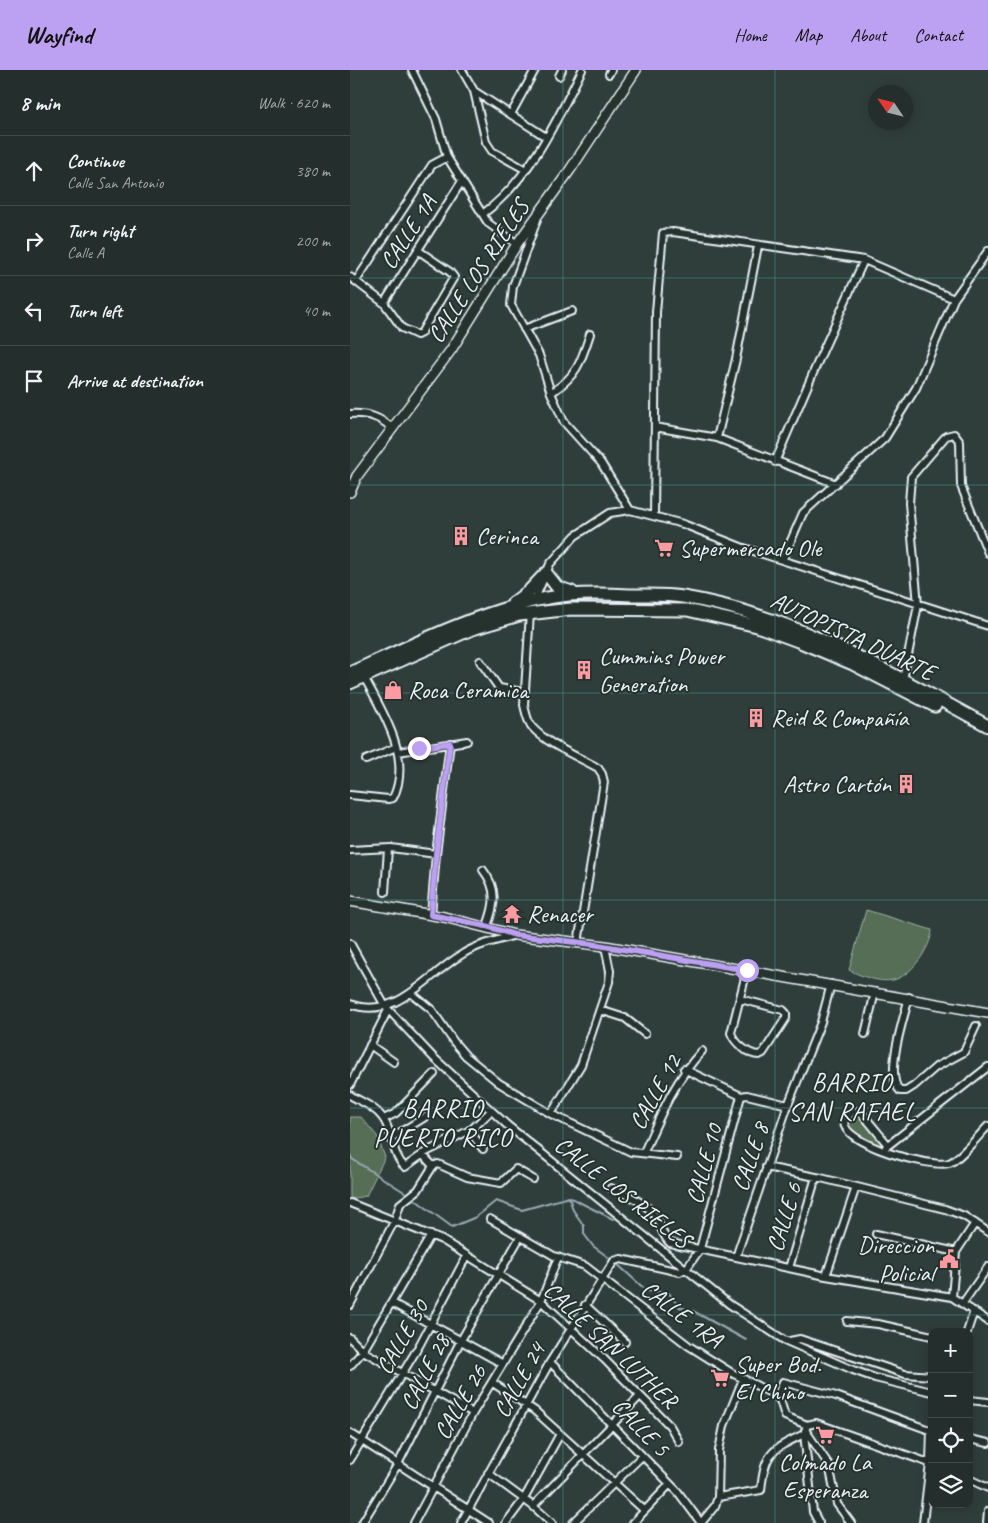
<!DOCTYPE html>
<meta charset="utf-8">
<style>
:root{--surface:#242e2c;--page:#2c3634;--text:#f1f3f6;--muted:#a3a8a9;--line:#414a48;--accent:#bca0f2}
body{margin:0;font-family:Caveat,sans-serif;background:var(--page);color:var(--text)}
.controls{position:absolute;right:15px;bottom:15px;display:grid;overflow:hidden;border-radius:10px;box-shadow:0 2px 12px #0003}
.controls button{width:45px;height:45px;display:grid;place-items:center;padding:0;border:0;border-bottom:1px solid var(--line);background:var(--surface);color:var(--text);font:25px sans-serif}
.compass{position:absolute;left:518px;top:15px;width:45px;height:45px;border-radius:50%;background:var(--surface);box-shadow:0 2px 12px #0003;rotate:305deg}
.stop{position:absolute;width:15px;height:15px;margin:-11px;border:4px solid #bca0f2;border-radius:50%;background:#fff}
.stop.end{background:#bca0f2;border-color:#fff;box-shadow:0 1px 5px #0008}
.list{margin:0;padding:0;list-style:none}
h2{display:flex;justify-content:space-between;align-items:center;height:65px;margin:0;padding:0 20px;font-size:21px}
h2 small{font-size:16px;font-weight:400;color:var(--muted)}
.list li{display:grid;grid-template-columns:32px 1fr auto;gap:15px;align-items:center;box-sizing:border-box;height:70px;padding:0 20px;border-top:1px solid var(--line)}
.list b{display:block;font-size:19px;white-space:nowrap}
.list p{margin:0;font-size:16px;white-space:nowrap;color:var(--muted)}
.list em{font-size:16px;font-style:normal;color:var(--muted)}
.icon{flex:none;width:28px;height:28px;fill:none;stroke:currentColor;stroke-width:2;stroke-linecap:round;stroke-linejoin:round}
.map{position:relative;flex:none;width:638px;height:1453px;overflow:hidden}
header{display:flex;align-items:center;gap:30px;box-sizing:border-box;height:70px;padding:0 25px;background:var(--accent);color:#111}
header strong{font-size:24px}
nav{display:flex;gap:28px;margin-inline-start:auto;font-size:18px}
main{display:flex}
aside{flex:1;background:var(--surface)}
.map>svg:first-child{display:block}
</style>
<header>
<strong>Wayfind</strong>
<nav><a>Home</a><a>Map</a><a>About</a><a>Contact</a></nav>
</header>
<main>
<aside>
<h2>8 min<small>Walk · 620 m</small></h2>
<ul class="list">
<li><svg class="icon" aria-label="ahead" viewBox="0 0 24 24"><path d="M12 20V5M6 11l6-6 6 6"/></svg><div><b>Continue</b><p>Calle San Antonio</p></div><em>380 m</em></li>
<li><svg class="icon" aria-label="right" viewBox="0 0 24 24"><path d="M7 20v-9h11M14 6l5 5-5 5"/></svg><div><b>Turn right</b><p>Calle A</p></div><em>200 m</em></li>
<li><svg class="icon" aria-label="left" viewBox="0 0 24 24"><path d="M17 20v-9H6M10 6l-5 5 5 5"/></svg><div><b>Turn left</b></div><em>40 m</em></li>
<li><svg class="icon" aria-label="arrive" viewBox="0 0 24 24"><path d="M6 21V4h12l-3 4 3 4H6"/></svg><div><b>Arrive at destination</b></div></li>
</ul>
</aside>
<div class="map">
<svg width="638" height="1453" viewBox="0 0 638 1453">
<rect width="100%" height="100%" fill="#303e3b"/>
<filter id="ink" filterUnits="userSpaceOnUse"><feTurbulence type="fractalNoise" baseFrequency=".02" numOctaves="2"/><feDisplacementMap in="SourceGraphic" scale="10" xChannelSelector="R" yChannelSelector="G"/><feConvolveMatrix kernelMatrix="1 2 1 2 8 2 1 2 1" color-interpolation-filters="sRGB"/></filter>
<g filter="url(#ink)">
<path fill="#546e54" stroke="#9eb0a6" d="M516 840 582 860C581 877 562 906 543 910 529 913 511 906 499 900Z
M509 1042 533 1071 531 1076 502 1064 496 1054 503 1044Z
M0 1047H11L27 1066 35 1087 16 1126 0 1129Z"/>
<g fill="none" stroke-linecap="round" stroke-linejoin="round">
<path stroke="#99aab4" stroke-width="2" d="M0 1084 2 1089 59 1125
M219 1127 223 1140 234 1156V1164L243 1176 262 1190
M63 1128 102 1157 126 1147 146 1131 172 1140 219 1127 263 1149
M266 1193 297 1221 319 1223 329 1237 343 1241 396 1270"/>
<g stroke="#e8f1f8" stroke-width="10">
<path id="street" d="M62 0 86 49 97 87 138 153 167 174
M112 0 124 21 136 72 142 81 176 100
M259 4 261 0
M209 6 212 0
M124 21 196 67
M161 44 185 0
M134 143C180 109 207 50 232 0
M187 150 163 216 161 235 189 285 201 323 214 352 251 393 280 440
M0 207 34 233 52 258 67 265 71 263 104 207 100 202 69 181
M6 211 82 95 97 87
M34 233 112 111
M174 259 222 241
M201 323C227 306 231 292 240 264
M0 344C18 343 30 347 43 359
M305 357 367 368 486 414
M367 368 386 289 408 176
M425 392 470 287 514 190
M304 446 306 242 313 163 323 162 514 190 604 229
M433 489 453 443 535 368 566 318 604 229 638 181
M184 531 200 494 225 466 260 443 280 440 333 454 391 477 638 556
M180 543 174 635C176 643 177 651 182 657 198 675 227 686 248 698L252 704 254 712 228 873
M130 591 149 618 174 622
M553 610 568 535 559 433 561 407 596 366 604 364 610 372 611 416 638 483
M48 682 117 671
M16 690 46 677
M0 725 38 729 43 728C63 688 32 641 14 607
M0 780 41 778 86 784
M133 800C148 819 145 835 137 856
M35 822 38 779
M81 845 86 784 100 673
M0 873 35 936 83 987 157 1055 379 1234 434 1270 503 1300 525 1308 582 1322
M61 923 82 940 104 972 116 986 149 1013 201 1044 281 1082 327 1087
M559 927C554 948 534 1005 550 1021H556L564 1016 586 997 614 982 626 956
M390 929 433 940 436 943V948L413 983 409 985C398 985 384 972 381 963L397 900
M0 934C46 951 76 906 111 885 127 874 147 871 165 865
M250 940 275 948 295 964
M515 964 525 922
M20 975 44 992
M334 999 391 1026 397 1025 438 1035
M0 1015 38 940
M0 1025C11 1032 24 1036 32 1047 44 1062 41 1085 55 1097L76 1082 122 1059 141 1041
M201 1044 231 995 259 912 260 901 255 876
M34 1049 46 1043 84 1004
M119 1060 133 1079
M41 1068 75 1047
M538 1075 510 1041 502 1042 494 1052C494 1075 580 1098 599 1093 610 1089 629 1065 638 1056
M536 1077 638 997
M294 1082C310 1046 324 1011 352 981
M72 1084 83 1096
M83 1096 88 1094 117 1107 151 1113 166 1099 183 1109
M416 1097 471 1108 595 1139 614 1146 638 1162
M261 1118C275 1124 296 1132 305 1146 311 1155 312 1166 320 1173L476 1206 602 1227 638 1251
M0 1133 92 1170 191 1231 254 1289 320 1356 329 1372
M140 1149 204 1186 235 1196 339 1276 382 1303 423 1324 430 1330 435 1346 457 1355 466 1353 582 1394
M526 1164 606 1182 602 1227
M606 1182 625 1153
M386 1187 438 1035 471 952 481 914
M439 1198 466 1107
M476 1206 506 1117
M42 1233 153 1294
M613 1233 638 1197
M0 1235 45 1150 50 1134 68 1120 83 1096
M235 1235 275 1272
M497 1251 528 1254 582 1266
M617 1262 624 1241
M0 1268 13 1281 123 1343
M440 1271 450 1269 555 1304 582 1306
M200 1292 328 1422 351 1453
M0 1296 13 1281 81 1165
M143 1313 185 1341 294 1440
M427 1327 433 1312 486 1326 582 1361
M619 1330 638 1332
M456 1361 479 1395 487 1434 501 1453
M0 1363 139 1453
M454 1364 463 1442 469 1453
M619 1369 638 1373
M0 1390 69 1276 117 1185
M138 1403 183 1436 202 1453
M619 1409 638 1418
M368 1427 411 1420C415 1382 421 1380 454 1364L457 1355
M183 1436 290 1326
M12 1453 48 1394 110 1272 170 1167
M64 1453 123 1343 191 1231 208 1187
M111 1453 200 1292 264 1191 271 1189 330 1202 337 1198 350 1179 391 1026
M156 1453 174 1429 210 1364
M223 1453 292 1386
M283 1453 320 1414
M351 1453 365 1436 368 1427 369 1380 374 1356 393 1309
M573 1453 580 1393 581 1360
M637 1453 638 1441"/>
</g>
<g stroke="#e8f1f8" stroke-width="12">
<path id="secondary" d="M0 422 7 406 101 280 167 174 220 100 286 0
M0 831 94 847 165 865 255 876 638 943"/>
</g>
<g stroke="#e8f1f8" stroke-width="15">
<path id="highway" d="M163 533 179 521 196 503 207 517 222 522
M0 603C60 576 119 546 183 531 216 523 247 523 280 525 298 525 316 524 333 527 444 545 540 603 638 656
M0 613 122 559 169 545 221 539 337 540 407 556 448 571 503 594 585 636"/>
</g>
<use href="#street" stroke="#26332d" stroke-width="6"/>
<use href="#secondary" stroke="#26332d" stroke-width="9"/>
<use href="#highway" stroke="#26332d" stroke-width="11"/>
</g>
</g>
<g fill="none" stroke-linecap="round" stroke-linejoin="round" filter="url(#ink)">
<path stroke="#bca0f2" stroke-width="6" d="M69 678 100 673 86 784 81 845 136 856 165 865 242 874 397 900"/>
</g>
<path fill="none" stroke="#459590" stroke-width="1" stroke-opacity="0.55" d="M213 0V1453M425 0V1453M0 208H638M0 415H638M0 623H638M0 830H638M0 1038H638M0 1245H638"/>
<defs>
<g id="building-bare" transform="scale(1.5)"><path d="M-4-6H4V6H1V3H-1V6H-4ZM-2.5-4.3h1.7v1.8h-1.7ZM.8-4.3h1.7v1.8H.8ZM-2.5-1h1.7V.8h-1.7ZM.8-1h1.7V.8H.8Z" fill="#ff9aa2" stroke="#26332d" stroke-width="2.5" paint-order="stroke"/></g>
<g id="supermarket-bare" transform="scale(1.5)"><path d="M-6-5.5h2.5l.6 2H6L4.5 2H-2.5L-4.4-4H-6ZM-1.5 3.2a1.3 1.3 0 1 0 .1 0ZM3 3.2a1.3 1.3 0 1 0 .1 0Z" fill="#ff9aa2" stroke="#26332d" stroke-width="2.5" paint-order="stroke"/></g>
<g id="shop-bare" transform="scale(1.5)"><path d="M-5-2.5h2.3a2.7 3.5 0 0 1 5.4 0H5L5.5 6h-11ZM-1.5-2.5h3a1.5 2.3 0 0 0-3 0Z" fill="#ff9aa2" stroke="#26332d" stroke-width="2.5" paint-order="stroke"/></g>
<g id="temple-bare" transform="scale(1.5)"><path d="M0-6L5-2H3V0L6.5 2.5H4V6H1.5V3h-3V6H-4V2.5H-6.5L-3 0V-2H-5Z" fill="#ff9aa2" stroke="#26332d" stroke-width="2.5" paint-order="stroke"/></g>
<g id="civic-bare" transform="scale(1.5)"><path d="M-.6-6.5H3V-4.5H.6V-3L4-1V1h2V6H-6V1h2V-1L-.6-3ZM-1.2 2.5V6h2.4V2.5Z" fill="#ff9aa2" stroke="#26332d" stroke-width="2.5" paint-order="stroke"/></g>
</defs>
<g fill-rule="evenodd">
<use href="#building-bare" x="111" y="466"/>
<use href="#supermarket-bare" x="314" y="478"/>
<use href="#building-bare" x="234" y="600"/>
<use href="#shop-bare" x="43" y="620"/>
<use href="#building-bare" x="406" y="648"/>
<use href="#building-bare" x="556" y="714"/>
<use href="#temple-bare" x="162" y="844"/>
<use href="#civic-bare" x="599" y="1189"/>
<use href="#supermarket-bare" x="370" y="1308"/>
<use href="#supermarket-bare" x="475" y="1365"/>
</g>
<g text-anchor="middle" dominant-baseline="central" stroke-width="4" stroke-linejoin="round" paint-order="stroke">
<g font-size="24" fill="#e8f1f8" stroke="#26332d">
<text transform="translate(58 162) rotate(-57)">CALLE 1A</text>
<text transform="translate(128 201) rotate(-57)">CALLE LOS RIELES</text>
<text transform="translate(503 566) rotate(25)">AUTOPISTA DUARTE</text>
<text transform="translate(305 1022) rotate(-61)">CALLE 12</text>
<text transform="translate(400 1087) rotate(-71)">CALLE 8</text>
<text transform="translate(354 1094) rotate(-75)">CALLE 10</text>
<text transform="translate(273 1122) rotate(38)">CALLE LOS RIELES</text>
<text transform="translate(434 1147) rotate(-73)">CALLE 6</text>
<text transform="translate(332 1244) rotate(37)">CALLE 1RA</text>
<text transform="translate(52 1267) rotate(-60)">CALLE 30</text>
<text transform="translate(261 1275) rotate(43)">CALLE SAN LUTHER</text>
<text transform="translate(75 1302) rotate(-63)">CALLE 28</text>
<text transform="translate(169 1310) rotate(-61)">CALLE 24</text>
<text transform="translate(110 1332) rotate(-60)">CALLE 26</text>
<text transform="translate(291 1357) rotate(46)">CALLE 5</text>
</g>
<g font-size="24" fill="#e8f1f8" stroke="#26332d" text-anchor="start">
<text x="126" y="466">Cerinca</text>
<text x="329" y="478">Supermercado Ole</text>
<text x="249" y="586">Cummins Power<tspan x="249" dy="28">Generation</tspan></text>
<text x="58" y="620">Roca Ceramica</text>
<text x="421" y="648">Reid &amp; Compañía</text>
<text x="541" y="714" text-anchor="end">Astro Cartón</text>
<text x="177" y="844">Renacer</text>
<text x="584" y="1175" text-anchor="end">Direccion<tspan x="584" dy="28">Policial</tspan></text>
<text x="385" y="1294">Super Bod.<tspan x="385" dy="28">El Chino</tspan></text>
<text x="475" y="1392" text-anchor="middle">Colmado La<tspan x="475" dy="28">Esperanza</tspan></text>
</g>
<g font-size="25" letter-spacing="1" fill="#e8f1f8" stroke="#26332d">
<text x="502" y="1013">BARRIO<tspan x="502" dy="29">SAN RAFAEL</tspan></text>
<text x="93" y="1039">BARRIO<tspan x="93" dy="29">PUERTO RICO</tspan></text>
</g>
</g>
</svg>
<div class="controls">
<button>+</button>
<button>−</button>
<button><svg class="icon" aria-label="locate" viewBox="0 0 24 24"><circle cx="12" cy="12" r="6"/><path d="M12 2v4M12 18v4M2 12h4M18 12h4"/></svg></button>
<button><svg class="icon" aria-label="layers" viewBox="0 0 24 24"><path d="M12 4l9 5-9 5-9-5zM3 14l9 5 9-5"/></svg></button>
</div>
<svg class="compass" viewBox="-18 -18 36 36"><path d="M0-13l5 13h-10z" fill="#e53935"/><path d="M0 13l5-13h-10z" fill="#a3a8a9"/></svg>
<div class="stop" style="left:397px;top:900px"></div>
<div class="stop end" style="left:69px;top:678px"></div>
</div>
</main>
